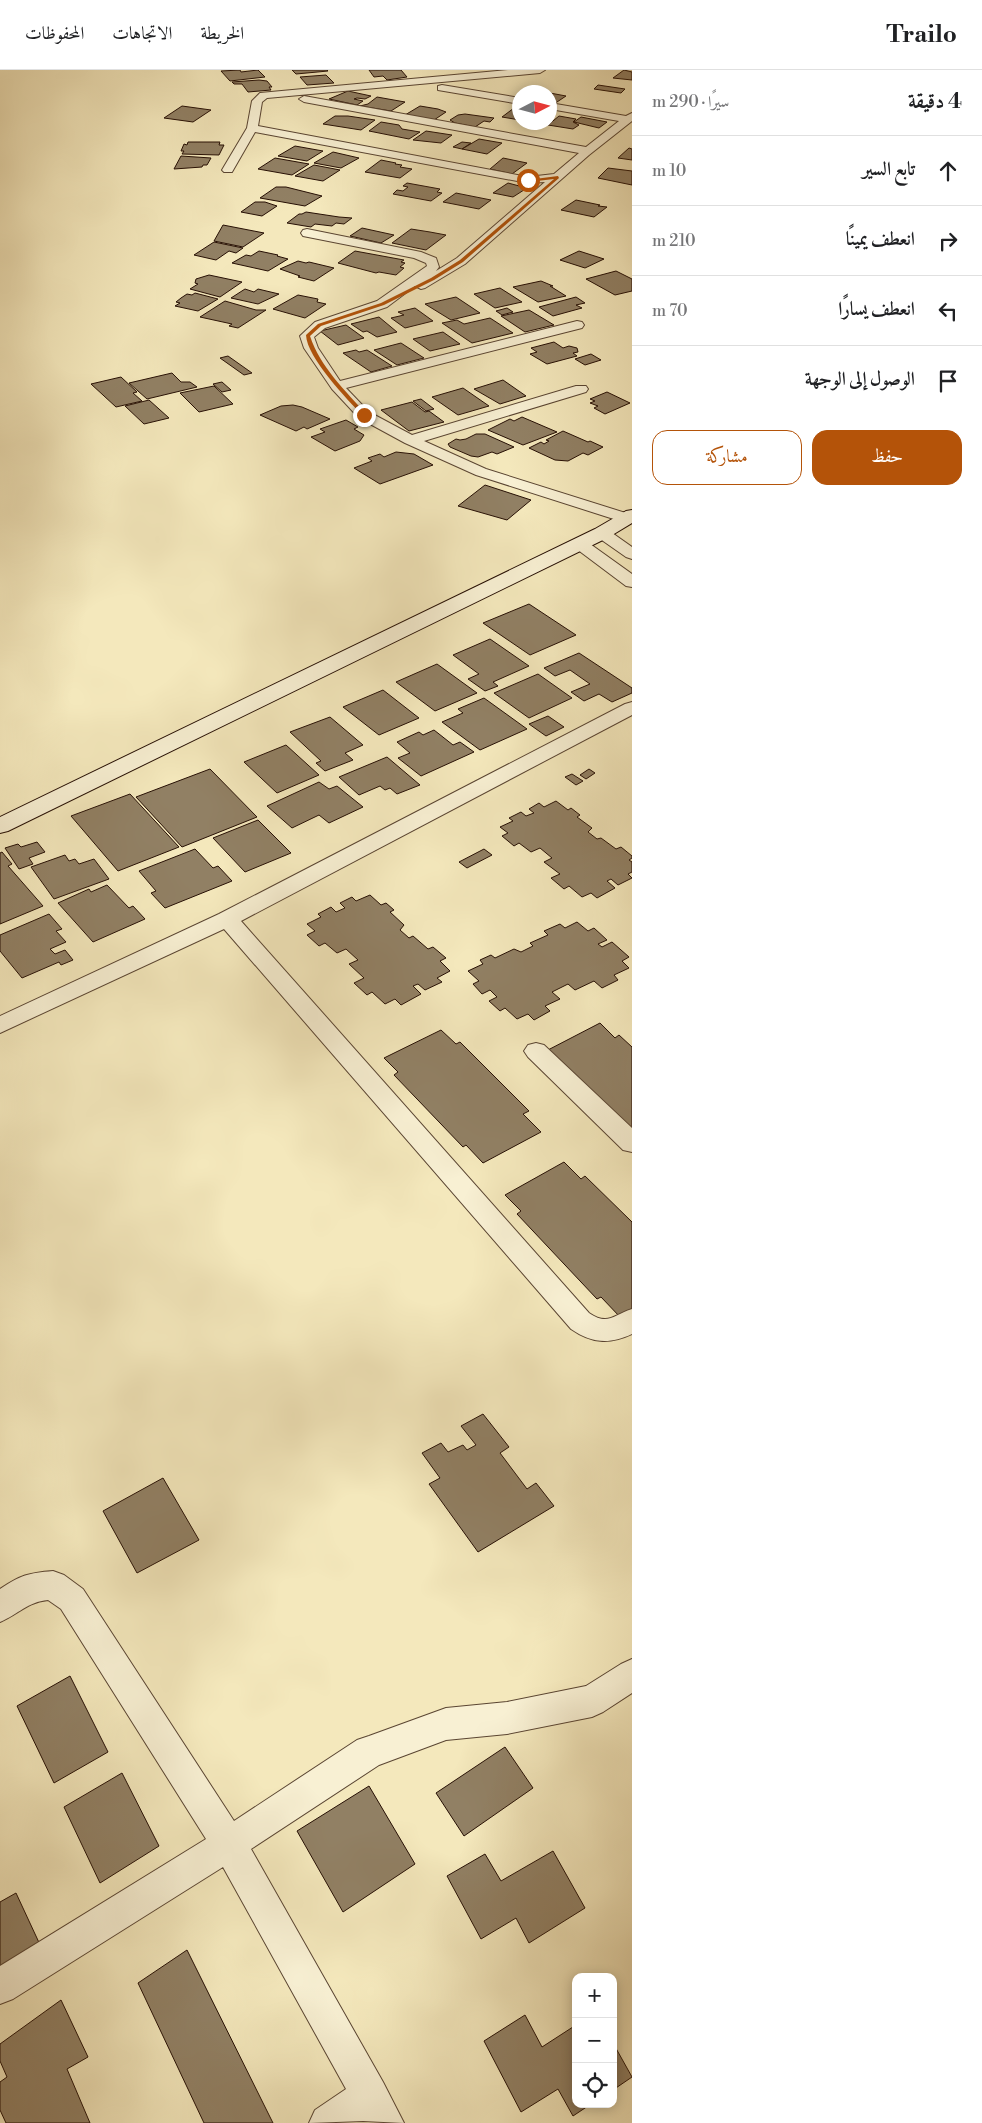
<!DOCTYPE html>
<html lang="ar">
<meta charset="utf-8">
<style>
:root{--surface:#fff;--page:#f6f6f6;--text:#202124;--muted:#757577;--line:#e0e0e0;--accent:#b45309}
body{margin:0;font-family:"Libre Bodoni",Amiri,serif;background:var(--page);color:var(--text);direction:rtl}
.controls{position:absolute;right:15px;bottom:15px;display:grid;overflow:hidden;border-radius:10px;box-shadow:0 2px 12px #0003}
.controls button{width:45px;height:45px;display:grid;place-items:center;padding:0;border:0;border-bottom:1px solid var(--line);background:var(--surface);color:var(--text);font:25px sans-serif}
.compass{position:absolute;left:512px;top:15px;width:45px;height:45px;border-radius:50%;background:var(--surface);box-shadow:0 2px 12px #0003;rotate:84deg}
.stop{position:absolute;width:15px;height:15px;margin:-11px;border:4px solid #b45309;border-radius:50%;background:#fff}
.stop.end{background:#b45309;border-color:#fff;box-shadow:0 1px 5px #0008}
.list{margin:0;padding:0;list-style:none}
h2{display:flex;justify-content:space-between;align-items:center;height:65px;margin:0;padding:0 20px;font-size:21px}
h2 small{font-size:16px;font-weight:400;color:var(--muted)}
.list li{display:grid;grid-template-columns:32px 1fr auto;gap:15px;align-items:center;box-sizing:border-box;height:70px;padding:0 20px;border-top:1px solid var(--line)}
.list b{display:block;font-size:19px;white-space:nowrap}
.list em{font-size:16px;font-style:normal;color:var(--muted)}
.actions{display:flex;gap:10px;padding:15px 20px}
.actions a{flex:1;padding:11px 0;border:1px solid var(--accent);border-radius:15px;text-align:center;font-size:18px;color:var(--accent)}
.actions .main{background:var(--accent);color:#fff}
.icon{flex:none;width:28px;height:28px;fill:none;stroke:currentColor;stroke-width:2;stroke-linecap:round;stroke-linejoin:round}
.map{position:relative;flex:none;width:632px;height:2053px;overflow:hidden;direction:ltr}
header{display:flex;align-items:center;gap:30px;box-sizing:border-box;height:70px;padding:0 25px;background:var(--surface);border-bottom:1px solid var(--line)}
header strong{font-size:24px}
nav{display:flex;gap:28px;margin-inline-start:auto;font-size:18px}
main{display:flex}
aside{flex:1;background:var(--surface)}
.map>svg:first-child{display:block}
</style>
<header>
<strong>Trailo</strong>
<nav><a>الخريطة</a><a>الاتجاهات</a><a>المحفوظات</a></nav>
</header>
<main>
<aside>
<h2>4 دقيقة<small>سيرًا · 290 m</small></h2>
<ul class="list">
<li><svg class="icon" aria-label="ahead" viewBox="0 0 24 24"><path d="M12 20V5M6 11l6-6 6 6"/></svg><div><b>تابع السير</b></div><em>10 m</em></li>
<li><svg class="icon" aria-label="right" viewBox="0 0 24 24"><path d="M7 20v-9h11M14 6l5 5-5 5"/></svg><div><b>انعطف يمينًا</b></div><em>210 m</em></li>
<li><svg class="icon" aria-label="left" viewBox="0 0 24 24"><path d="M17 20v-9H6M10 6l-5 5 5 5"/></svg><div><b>انعطف يسارًا</b></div><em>70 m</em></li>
<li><svg class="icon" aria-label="arrive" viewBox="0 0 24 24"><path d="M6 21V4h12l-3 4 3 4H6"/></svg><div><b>الوصول إلى الوجهة</b></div></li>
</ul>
<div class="actions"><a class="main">حفظ</a><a>مشاركة</a></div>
</aside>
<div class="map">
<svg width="632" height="2053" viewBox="0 0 632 2053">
<rect width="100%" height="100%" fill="#f4e8bc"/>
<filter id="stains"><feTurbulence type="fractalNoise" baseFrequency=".004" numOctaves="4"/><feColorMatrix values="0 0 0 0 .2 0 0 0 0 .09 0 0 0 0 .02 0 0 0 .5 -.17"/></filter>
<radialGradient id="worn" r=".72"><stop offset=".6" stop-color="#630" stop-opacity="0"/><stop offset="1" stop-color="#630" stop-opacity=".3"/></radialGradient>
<path fill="#918064" stroke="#260f04" d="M240 0 241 2 258 0 265 7 230 11 221 1Z
M292 0H327L328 1 296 4Z
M369 0H401L407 7 387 10 383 6 374 7Z
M624 0 632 2V10L613 8Z
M326 5 334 13 307 15 300 7Z
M259 10 267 11 272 17H269L271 20 248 22 242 14H234L232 12Z
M598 15 625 19 621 23 594 19Z
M348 21 371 26 365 29 357 28 354 29 363 31 357 35 329 29Z
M550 23 566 26 554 34H550Z
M377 27 405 32 391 41 360 36 368 34Z
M182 36 211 40 193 52 164 48Z
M420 36 438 39 446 42 434 50 405 45Z
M514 38 520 39V50L502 47Z
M465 44 494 48 490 52 484 51 475 57 455 53 450 50 458 45Z
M335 46H348L375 50 361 60 323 54Z
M559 46 576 49 573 52 579 55 573 59 548 55Z
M581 47 607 52 599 58 574 52Z
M381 52 399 55 402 59 420 62 409 69 369 61Z
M426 61 452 65 441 73 413 70Z
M479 69 502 73 487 84 462 79Z
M188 72H220L219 75H224L219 85 182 84 184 81H181L184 74 187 75Z
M462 72 471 73 462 79 453 77Z
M295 76 323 81 307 91 278 86Z
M629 78 632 79V90L618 88Z
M333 82 359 88 341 98 314 93Z
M181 86 211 88 207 95H203L202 97 174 99Z
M275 88 309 94 292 105 258 99Z
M503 88 527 93 512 104 490 99Z
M381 90 396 93 395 94 402 95 400 97 412 99 400 108 365 102Z
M314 95 340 100 323 111 295 106Z
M608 98 632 101V115L598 108Z
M407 113 440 119 437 122 442 123 431 131 393 124 397 120 403 121 408 117 403 116Z
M508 113 527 118 513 127 493 123Z
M276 117H286L322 126 305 136 260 128Z
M456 123 491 130 479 139 443 132Z
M576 130 600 135 598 136 607 137 594 147 561 140Z
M255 132H265L277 136 262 146 241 142Z
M306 142 339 147 352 148 344 154 336 153 332 156 315 154 311 157 287 153 299 144H302Z
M223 155 264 163 243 177 214 171Z
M362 158 394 165 381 173 350 166Z
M411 159 430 162 446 165 426 180 392 173Z
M214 172 243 178 236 183 229 181 216 190 194 185Z
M259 181 278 185 277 186 288 189 268 201 232 193 246 185 251 186Z
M355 181 404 190 401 192 405 193 400 197 404 198 396 205 379 202 376 203 338 193Z
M579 181 604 189 585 198 560 190Z
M298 191 306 193 309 192 334 198 314 211 298 207 300 206 280 199Z
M616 201 632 209V221L615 225 586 209Z
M209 205 242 212 220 227 190 219 198 214 195 213 196 209Z
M541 211 553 216H550L566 226 538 232 513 217Z
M500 218 522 232 495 238 474 224Z
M245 219 254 222 258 219 279 224 258 234 231 228Z
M195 223 218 229 198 241 175 236 180 233 176 232 181 228 187 224 192 225Z
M298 225 318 229 317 232 326 234 305 248 273 239Z
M456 227 480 243 451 250 425 234Z
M576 227 585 233 576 235 582 238 553 246 539 237Z
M225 231 256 240H266L238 258 229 256 232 254 200 247Z
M415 238 433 251 405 258 391 248 404 245 398 242Z
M507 238 513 242 502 245 496 241Z
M529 240 554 255 525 262 501 246Z
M379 247 397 262 377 267 367 261 363 262 351 254Z
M490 248 513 263 472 273 442 253 457 250 464 254Z
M346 255 364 268 338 275 320 261Z
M443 262 460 274 430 281 413 269Z
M554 272 563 278 569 276 577 278 578 282 573 283 577 286 547 294 530 284 537 282 531 278Z
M401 273 424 288 397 295 374 280Z
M356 280 359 282 367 280 392 296 371 302 343 283Z
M591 284 601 290 585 295 575 289Z
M228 286 252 303 244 305 220 288Z
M172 303 181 312H190L197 317 147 329 129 313Z
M121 307 137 322 133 323 142 331 116 337 91 314Z
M503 310 526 326 500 334 474 319Z
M222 312 231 320 222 322 213 314Z
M214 316 233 334 199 342 180 323Z
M463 318 489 336 458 345 432 327Z
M607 322 630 333 605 344 594 338 598 336 590 333 595 331 590 329Z
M421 329 434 339 426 341 413 331Z
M149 330 169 348 144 354 125 336Z
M412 332 425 342 429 341 444 352 409 361 381 340Z
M293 335 302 337 330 349 307 359 304 357 296 361 260 345 281 336Z
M522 347 557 362 523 375 488 360 510 349 514 351Z
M346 350 358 357 354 359 364 365 360 371 335 381 311 367 325 362 320 359Z
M563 361 588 372 590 371 603 377 588 385 583 383 568 391 555 390 529 378 541 372 544 374 549 371 546 370Z
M476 364H485L514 377 497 384 492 382 478 387 471 386 450 377 448 374 456 369 460 370 466 369Z
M396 382 414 384 433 395 380 414 354 398 372 391 368 388 380 384 384 387Z
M485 415 531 430 507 450 458 436Z
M529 534 576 565 530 585 483 553Z
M490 569 529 596 493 612 498 616 485 621 468 609 479 604 453 585Z
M579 583 632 618V623L612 632 599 624 584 631 571 622 590 614 570 600 555 606 544 598Z
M437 594 477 623 435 641 396 612Z
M538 604 572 628 529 648 494 623Z
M383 620 419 648 379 665 343 637Z
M484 628 527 659 480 680 442 652 463 643 458 639Z
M548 646 564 657 546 666 529 654Z
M330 647 363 675 345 683 353 690 325 701 316 693 321 691 290 662Z
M434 660 453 675 460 672 474 682 421 706 398 688 410 683 397 672 419 662 423 665Z
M286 675 319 705 277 723 244 692Z
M387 687 420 715 397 724 390 718 385 720 380 716 359 725 339 707Z
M210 699 257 747 182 777 136 727Z
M589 699 595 703 586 709 580 705Z
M572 704 583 711 576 715 565 707Z
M319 712 329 719 337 716 363 737 329 753 319 745 292 758 267 736Z
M130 724 179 777 118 801 71 746Z
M556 731 568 740 571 738 580 745 577 747 592 758 588 762 597 769 601 768 616 779 621 777 632 786V788L629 790 632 792V802L628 804 632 808 618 815 611 809 607 811 615 818 597 828 591 823 582 827 569 816 564 819 551 808 560 804 544 792 552 788 540 778 531 782 519 773 514 776 502 766 508 763 500 757 513 751 509 748 521 742 526 746 534 743 529 739 539 733 544 737Z
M258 750 291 783 245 802 213 768Z
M37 772 45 782 29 788 33 794 19 799 5 778 18 774 21 777Z
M195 779 213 798 218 796 232 811 165 838 151 823 156 821 139 801Z
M484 779 492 785 467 798 459 792Z
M2 782 12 794 8 796 43 836 0 854V783Z
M65 785 69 791 75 789 79 794 94 789 109 809 54 829 31 797Z
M107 815 129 838 133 836 145 849 93 872 58 833 89 819 91 822Z
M370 825 381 835 386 833 394 840 390 842 404 855 400 860 409 868 413 866 428 879 433 877 446 888 440 891 450 901 437 908 442 912 425 920 418 914 413 916 421 924 401 935 395 929 385 934 372 922 367 925 354 913 364 908 349 894 358 890 346 879 337 883 325 873 319 876 307 865 315 861 307 854 321 847 318 844 331 837 336 842 345 838 340 833 352 827 356 831Z
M49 844 62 859 56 861 66 872 50 879 55 884 65 880 73 890 61 895 59 892 22 908 0 881V865Z
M577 852 588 861 594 858 607 870 598 874 602 877 612 872 629 887 622 891 629 898 614 905 618 910 602 918 594 911 575 920 568 914 552 922 560 929 545 936 550 941 534 950 528 944 517 949 505 938 500 941 489 931 497 927 490 920 482 924 473 914 479 911 468 901 483 894 480 890 491 885 495 888 514 879 521 882 533 876 530 873 548 865 544 861 560 854 565 858Z
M600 953 615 968 619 965 632 977V1070L546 981Z
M441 960 456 974 460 972 529 1041 523 1044 541 1062 483 1093 466 1075 463 1077 394 1005 398 1002 384 988Z
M564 1092 581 1109 585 1106 632 1152V1241L621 1248 601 1227 597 1229 517 1144 521 1141 505 1125Z
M483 1344 509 1377 500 1383 527 1419 536 1413 554 1436 478 1482 429 1414 440 1408 422 1383 441 1373 448 1382 463 1375 467 1380 476 1375 461 1356Z
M163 1408 199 1470 137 1503 103 1441Z
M70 1606 108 1682 54 1713 17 1636Z
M505 1677 533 1718 464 1766 436 1723Z
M122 1703 159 1776 100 1813 64 1737Z
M369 1716 415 1794 343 1842 297 1761Z
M553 1781 585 1838 529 1873 516 1848 481 1869 447 1806 485 1784 501 1811Z
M16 1823 42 1879 0 1905V1832Z
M187 1880 273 2053H204L138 1913Z
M61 1930 88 1987 67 1999 90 2053H6L0 2040V2012L7 2007 0 1991V1974Z
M525 1945 542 1977 576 1955V2034H591L573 2046 558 2019 521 2042 484 1971Z
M613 1973 632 2007 613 2020Z"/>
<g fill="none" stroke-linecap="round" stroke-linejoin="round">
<g stroke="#5a4532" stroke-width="2">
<path id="street" d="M508 0H545L540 3 267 28 262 32 258 56 528 107 554 104 579 83 304 32 299 29 304 26 586 77 619 51 550 39V33L626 46 632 43V51L589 85 465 194 425 218 421 219 415 216 387 237 325 258 314 267 318 278 340 311 577 251 582 252 584 255 582 258 346 318 369 342 412 365 576 316H586L588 319 586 322 424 371 486 399 632 445V451H620L476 405 405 373 359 348 332 319 304 278 300 266 315 252 377 231 427 196 426 193 414 188 303 166 301 163 303 160 307 159 421 182 436 188 439 197 436 201 457 188 545 112 528 113 255 62 232 102H224L222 100 247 58 252 31 260 23Z
M442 15 520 28V34L438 20V16Z
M602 458 608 460 632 477V489L626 487 596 466 594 463 596 460Z
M580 469 586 471 632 504V517L626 516 574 477 572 474 574 471Z
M632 632V645L241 851 589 1243C608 1256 613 1245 632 1239V1264C609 1275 591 1273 571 1259L224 859 0 963V946L219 844 625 634Z
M536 973 544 975 632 1058V1082L623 1080 528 987 524 981 528 975Z
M53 1501 64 1505 83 1519 234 1751 357 1670 369 1666 446 1638 507 1632 586 1616 621 1594 632 1589V1623L603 1642 592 1647 507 1664 446 1670 379 1695 251 1779 383 2012 404 2053 363 2051 309 2053 315 2040 346 2019 223 1797 13 1929 0 1934V1896L206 1769 61 1539 48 1530C27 1532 19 1544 0 1552V1519C21 1505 28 1503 53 1501Z"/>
</g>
<g stroke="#260f04" stroke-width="2">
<path id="secondary" d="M632 440V453L609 467 8 761 0 763V747L595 459 626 441Z"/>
</g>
<use href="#street" fill="#f8f0d3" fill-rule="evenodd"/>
<use href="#secondary" fill="#f8f0d3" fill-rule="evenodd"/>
</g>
<path fill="#b45309" d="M558 106 559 108 463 192 434 210 384 235 321 256 310 266C320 297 346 321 367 345L363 346C347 329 307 288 306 265L318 254 381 233 431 208 460 190 554 109 528 112 527 110Z"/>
<rect width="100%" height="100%" filter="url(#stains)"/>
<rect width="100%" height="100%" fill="url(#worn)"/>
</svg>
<div class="controls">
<button>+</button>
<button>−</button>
<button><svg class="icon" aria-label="locate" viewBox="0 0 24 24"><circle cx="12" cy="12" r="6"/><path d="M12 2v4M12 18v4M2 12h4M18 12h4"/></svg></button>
</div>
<svg class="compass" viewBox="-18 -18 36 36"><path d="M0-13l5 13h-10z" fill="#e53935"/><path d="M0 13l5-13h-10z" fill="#757577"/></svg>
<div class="stop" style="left:528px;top:110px"></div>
<div class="stop end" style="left:364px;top:345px"></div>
</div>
</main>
